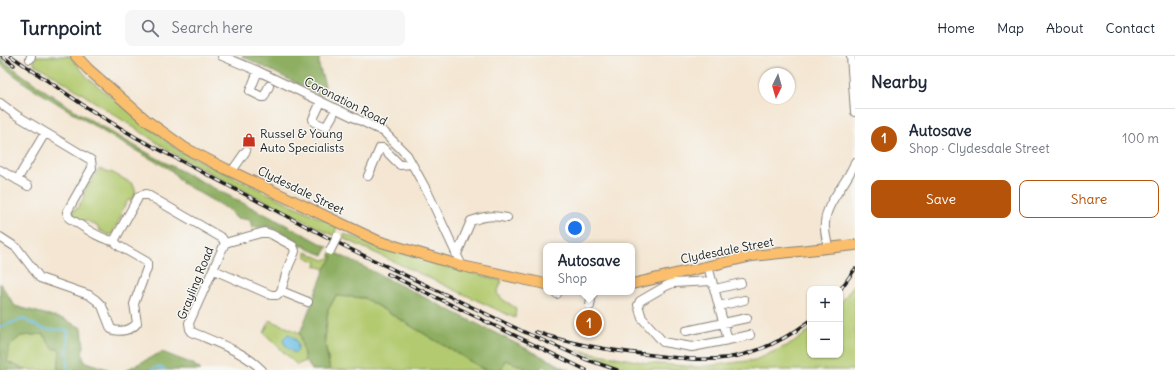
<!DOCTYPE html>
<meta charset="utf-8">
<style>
:root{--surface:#fff;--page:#f6f6f7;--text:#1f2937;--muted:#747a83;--line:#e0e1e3;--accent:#b45309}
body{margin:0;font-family:Delius,sans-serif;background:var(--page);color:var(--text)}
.controls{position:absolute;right:12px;bottom:12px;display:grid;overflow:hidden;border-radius:8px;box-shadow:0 1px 3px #0004}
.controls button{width:36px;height:36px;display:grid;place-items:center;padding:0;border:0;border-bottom:1px solid var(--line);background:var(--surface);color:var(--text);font:20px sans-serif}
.compass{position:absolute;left:759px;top:12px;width:36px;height:36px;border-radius:50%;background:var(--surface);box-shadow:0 1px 3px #0004;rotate:185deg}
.you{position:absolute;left:575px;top:172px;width:14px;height:14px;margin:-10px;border:3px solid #fff;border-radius:50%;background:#1a73e8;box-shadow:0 0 0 6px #1a73e833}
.badge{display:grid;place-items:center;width:26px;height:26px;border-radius:50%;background:var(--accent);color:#fff;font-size:13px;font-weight:700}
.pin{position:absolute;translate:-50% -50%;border:2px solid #fff;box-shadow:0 1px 4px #0006}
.popup{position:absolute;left:543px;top:187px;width:92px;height:52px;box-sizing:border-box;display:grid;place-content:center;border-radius:8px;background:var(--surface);filter:drop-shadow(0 1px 3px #0005);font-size:13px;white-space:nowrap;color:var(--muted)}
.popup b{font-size:15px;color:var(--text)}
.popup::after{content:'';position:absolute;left:50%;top:100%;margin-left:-8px;border:8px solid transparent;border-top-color:var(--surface)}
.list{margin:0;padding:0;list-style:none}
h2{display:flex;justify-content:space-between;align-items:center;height:52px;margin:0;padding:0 16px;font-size:17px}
h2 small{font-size:13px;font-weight:400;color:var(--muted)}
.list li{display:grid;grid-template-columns:26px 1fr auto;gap:12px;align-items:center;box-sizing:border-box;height:60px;padding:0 16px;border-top:1px solid var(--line)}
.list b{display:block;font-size:15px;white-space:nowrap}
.list p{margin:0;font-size:13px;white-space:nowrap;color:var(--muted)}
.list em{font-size:13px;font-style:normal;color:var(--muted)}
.actions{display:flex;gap:8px;padding:12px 16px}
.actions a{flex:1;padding:9px 0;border:1px solid var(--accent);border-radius:8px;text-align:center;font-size:14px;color:var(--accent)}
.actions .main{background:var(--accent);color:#fff}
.icon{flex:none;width:22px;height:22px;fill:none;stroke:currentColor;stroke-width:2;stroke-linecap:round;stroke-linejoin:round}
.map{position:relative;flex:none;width:855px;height:314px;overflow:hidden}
header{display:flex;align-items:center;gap:24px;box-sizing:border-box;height:56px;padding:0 20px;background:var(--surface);border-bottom:1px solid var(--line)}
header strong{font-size:19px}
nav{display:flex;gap:22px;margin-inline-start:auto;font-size:14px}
.search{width:280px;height:36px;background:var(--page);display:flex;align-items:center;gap:10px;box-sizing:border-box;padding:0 14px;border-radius:8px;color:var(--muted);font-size:15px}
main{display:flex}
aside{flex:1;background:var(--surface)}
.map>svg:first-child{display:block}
</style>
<header>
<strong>Turnpoint</strong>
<div class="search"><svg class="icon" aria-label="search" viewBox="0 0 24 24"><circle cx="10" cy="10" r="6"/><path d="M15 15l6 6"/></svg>Search here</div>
<nav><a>Home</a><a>Map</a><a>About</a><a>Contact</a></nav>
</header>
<main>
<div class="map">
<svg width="855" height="314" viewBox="0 0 855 314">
<rect width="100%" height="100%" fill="#f6f6f2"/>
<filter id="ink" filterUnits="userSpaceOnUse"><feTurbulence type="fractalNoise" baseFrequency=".025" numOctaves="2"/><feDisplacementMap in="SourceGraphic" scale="8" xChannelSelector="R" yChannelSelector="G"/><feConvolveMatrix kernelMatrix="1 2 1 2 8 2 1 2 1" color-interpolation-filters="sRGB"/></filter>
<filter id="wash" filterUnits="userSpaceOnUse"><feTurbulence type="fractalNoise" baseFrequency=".012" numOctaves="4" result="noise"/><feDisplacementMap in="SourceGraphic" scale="16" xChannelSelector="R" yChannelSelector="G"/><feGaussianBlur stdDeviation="0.9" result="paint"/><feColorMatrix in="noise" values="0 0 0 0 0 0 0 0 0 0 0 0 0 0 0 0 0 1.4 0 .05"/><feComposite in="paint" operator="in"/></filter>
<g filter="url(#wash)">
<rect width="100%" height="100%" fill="#f4e6d2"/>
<path fill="#b3ca6f" stroke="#687346" d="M35 0H70L89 23 179 95 337 170 334 180 179 101 52 18 34 8Z
M99 113 113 117 133 128 136 137 132 144H128L121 156 122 159 112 178 108 179 99 174 98 171 86 164 83 165 75 160 73 157V154L77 153 84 141 83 137Z
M344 178 395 195 502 225 497 237 502 243 516 252 515 262 343 182Z
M306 196 324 204 330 202V199L333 201 325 213 316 210 317 206 306 201Z
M855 227V314H631L577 294 648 307 698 311 755 304 793 287 810 274V299H840V248Z
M336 240 364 242 485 314H330L325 286 328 254Z
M270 264 300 277 305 305 297 309 264 277Z
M43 278 52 292 60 294 58 314H27L7 306 10 289 21 280Z
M505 304 525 311 524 314H501Z"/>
<path fill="#8eae62" stroke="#55653f" d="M242 0H319V10L325 29 322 40Z
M0 2C100 80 217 132 328 191L323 199 306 192V190H299L296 184 268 170 252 172 250 164 236 162 229 154 182 127 171 114 117 84 26 28 0 8Z
M332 195 340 199 569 314H551L542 310 540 314H524V311L505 304 501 314H485L364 242 336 240 328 254 324 283 330 314H312L311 312 305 305 300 277 325 213 333 201 330 199Z
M0 227 15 250 63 263 82 272 84 291 82 295 84 305 110 314H58L60 294 52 292 43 278 21 280 10 289 7 306 27 314H0Z
M162 296 193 308 201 314H126Z"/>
<path fill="#67bde4" stroke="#426c80" d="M288 278C296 280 301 290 296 297 290 296 283 288 283 283Z"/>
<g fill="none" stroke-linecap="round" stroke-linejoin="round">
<path stroke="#67bde4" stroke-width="2" d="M0 271 23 263 43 273 68 274 67 314
M151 314 158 311 165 314"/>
</g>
</g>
<g filter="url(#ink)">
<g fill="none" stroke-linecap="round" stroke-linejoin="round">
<g stroke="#888177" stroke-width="10">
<path id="minor" d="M222 0 258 15 384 76 407 99 428 137 462 210
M851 0 855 56
M30 3 31 0
M258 15 250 35 262 41H264L269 30
M321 46 313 63 314 66 326 71 333 59
M0 47 16 59 91 104 92 112 67 156 69 162C81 169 100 184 114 185L119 190 147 206V212L134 248 137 267C132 274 119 277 111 273L102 250 96 244 89 239 40 222 17 192 0 181
M0 114 28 130
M232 115 246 95
M368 120 380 92H383L400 109 412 108
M17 124 45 77
M114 185 139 140 146 138 222 182 225 187 189 267 190 273 192 276C217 287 243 295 262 314
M828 192C827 184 824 175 825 167 826 145 848 127 855 106
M457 198 471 165C485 160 492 159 507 162
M708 210 728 284 692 291 663 286 642 262 638 249 640 245 666 230 673 227 712 225
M214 214 271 239H277L281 235 289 209 294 198 295 195 293 190 271 178 264 176 225 187
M715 233 741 227
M281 235 308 246
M557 238V236
M590 250 592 236
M719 250 744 244
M686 275 747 262
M728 284 750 279"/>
</g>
<g stroke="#888177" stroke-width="12">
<path id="major" d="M76 0 88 13 146 64 185 92 226 113 378 185 462 210 546 228
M632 228 752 200 855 189"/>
</g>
<use href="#minor" stroke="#fff" stroke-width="8"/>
<use href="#major" stroke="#fabe6d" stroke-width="10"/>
<g stroke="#1c1c1c" stroke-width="3.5">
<path id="rail" d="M2 0 14 9
M11 0 89 53 137 82 346 191 522 275 585 303 617 314
M388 218 586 314
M840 234 855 213
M536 276C573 289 613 295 652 299 684 303 717 307 749 297 772 290 791 279 810 265"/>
</g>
<use href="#rail" stroke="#f6f6f2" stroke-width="2" stroke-dasharray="6" stroke-linecap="butt"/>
<g stroke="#888177" stroke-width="10" stroke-linecap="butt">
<path id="minor-bridge" d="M330 195 337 181"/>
</g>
<use href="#minor-bridge" stroke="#fff" stroke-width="8"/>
</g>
</g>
<defs>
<g id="shop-bare" transform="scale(1.08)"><path d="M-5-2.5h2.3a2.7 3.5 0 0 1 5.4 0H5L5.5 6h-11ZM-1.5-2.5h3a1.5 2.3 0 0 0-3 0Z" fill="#c8321e" stroke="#f6f6f2" stroke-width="2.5" paint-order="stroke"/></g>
</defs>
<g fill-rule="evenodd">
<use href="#shop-bare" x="249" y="84"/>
</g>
<g text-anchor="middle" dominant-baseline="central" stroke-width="3" stroke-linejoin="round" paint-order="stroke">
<g font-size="12" fill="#1c1c1c" stroke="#f6f6f2">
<text transform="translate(346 45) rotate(27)">Coronation Road</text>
<text transform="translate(301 134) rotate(26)">Clydesdale Street</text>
<text transform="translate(727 194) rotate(-11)">Clydesdale Street</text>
<text transform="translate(195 227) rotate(-68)">Grayling Road</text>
</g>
<g font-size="12" fill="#1c1c1c" stroke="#f6f6f2" text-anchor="start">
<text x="260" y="77">Russel &amp; Young<tspan x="260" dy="14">Auto Specialists</tspan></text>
</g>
</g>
</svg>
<div class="controls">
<button>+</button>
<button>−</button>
</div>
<svg class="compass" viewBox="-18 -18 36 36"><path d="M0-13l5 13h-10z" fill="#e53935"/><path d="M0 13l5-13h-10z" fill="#747a83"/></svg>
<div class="you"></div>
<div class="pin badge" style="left:589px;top:267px">1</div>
<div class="popup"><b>Autosave</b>Shop</div>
</div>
<aside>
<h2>Nearby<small></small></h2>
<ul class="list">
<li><span class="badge">1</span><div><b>Autosave</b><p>Shop · Clydesdale Street</p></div><em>100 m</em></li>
</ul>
<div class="actions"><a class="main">Save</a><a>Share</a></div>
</aside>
</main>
